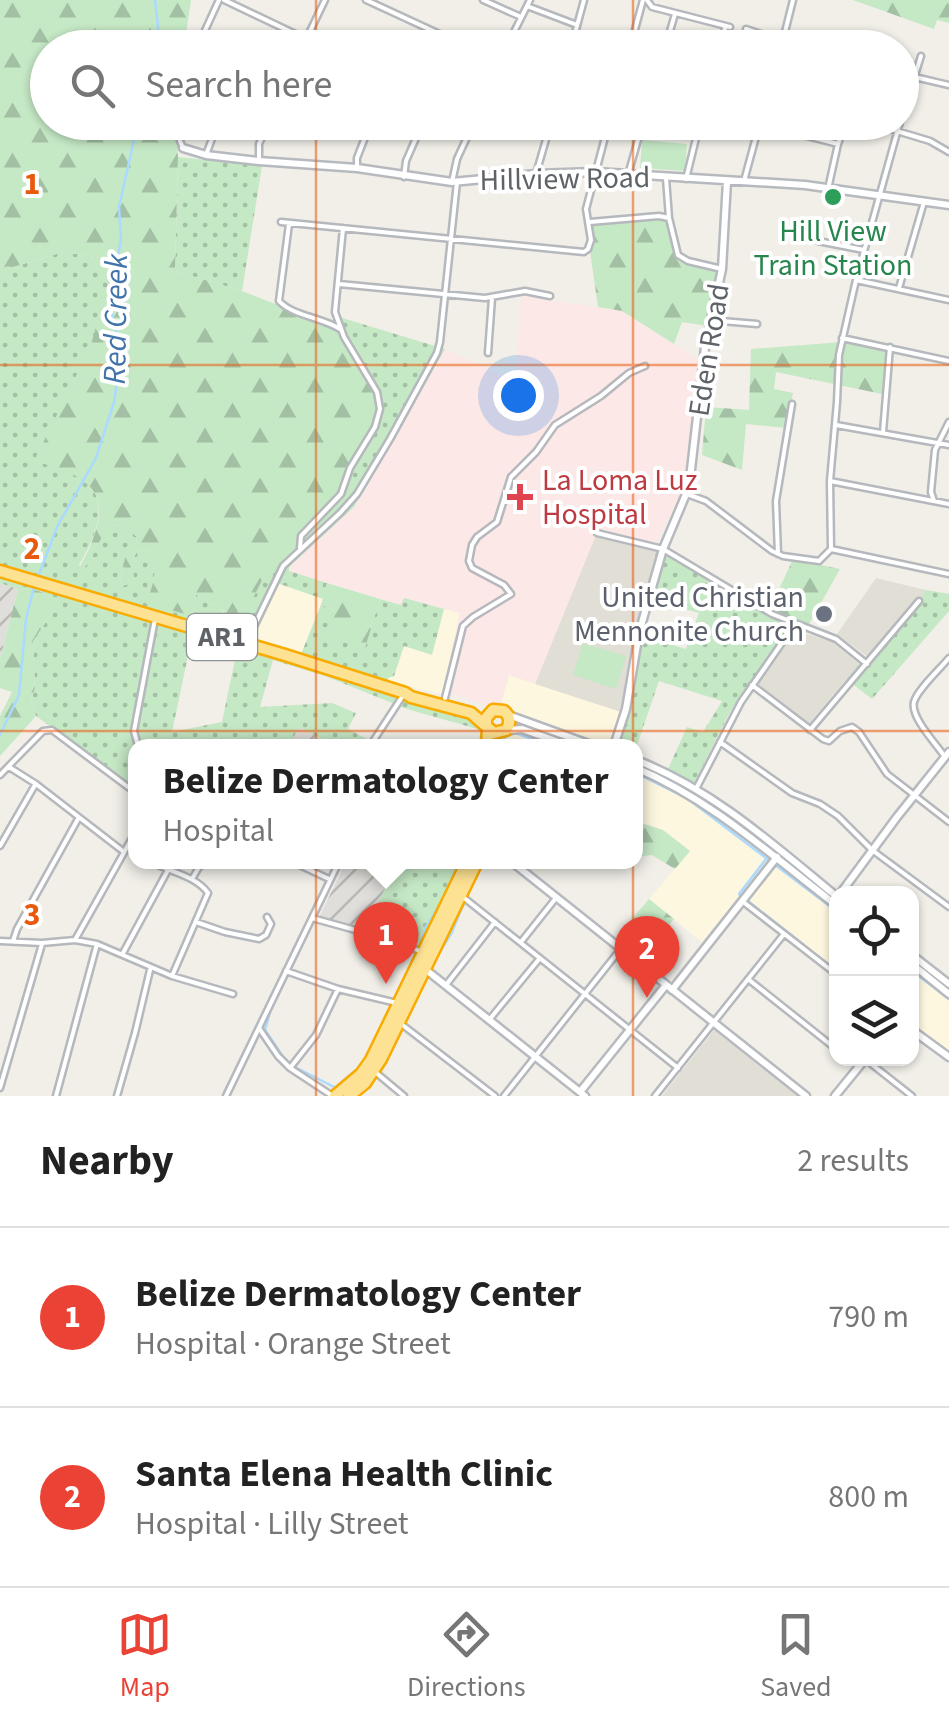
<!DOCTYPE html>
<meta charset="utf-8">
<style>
:root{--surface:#fff;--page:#f2f2f2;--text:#222;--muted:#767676;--line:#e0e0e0;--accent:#ea4335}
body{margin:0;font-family:"Source Sans 3",sans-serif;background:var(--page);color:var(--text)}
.controls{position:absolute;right:30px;bottom:30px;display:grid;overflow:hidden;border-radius:20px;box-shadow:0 2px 8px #0004}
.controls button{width:90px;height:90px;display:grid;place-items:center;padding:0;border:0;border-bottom:2px solid var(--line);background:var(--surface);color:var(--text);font:50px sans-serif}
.you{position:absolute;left:518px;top:395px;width:35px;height:35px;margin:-25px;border:8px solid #fff;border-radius:50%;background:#1a73e8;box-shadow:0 0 0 15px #1a73e833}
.badge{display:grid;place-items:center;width:65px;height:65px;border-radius:50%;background:var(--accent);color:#fff;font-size:32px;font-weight:700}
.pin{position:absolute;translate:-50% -82px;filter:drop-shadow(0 2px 5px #0008)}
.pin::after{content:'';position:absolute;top:52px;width:35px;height:30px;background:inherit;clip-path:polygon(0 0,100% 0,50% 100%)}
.popup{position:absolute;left:128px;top:739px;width:515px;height:130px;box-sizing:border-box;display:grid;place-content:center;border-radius:20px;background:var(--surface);filter:drop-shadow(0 2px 8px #0005);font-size:32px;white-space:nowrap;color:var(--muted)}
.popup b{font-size:38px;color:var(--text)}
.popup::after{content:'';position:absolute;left:50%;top:100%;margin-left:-20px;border:20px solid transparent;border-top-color:var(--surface)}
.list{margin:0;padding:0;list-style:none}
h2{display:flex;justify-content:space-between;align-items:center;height:130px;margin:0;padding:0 40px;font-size:42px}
h2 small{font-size:32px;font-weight:400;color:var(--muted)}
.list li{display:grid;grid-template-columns:65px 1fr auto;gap:30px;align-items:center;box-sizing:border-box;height:180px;padding:0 40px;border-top:2px solid var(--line)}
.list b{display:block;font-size:38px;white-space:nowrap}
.list p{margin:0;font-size:32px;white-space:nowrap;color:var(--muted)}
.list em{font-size:32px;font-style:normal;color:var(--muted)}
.icon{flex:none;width:55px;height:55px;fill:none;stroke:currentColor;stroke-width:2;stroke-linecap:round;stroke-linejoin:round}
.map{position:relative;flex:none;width:949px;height:1096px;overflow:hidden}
.search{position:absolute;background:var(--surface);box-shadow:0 2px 8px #0004;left:30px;right:30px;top:30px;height:110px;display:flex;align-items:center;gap:25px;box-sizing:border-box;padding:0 35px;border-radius:55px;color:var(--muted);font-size:38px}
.sheet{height:490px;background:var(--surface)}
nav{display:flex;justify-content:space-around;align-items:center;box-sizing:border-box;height:140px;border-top:2px solid var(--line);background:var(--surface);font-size:28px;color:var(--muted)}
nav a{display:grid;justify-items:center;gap:5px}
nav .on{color:var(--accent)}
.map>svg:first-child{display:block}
</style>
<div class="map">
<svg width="949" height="1096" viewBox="0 0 949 1096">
<defs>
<pattern id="industrial-furrows" width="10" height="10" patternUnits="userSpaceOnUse" patternTransform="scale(2.5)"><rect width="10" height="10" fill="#e0deda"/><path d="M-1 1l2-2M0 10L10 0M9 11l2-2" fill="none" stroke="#b9b8b5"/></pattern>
<pattern id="green-dots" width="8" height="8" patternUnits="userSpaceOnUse" patternTransform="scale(2.5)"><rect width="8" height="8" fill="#c5e8c5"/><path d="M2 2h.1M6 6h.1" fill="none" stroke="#a3c0a4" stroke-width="1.8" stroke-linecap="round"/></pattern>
<pattern id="forest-firs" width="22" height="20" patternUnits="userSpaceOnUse" patternTransform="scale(2.5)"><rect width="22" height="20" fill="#c5e8c5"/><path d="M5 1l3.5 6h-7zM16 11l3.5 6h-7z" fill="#a3c0a4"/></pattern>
</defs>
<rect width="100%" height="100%" fill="#f1efe8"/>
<path fill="#fef7e0" d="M274 582 323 599 301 654 249 640Z
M444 609 460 613 442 694 388 682V678L394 676 404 646 432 654Z
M509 675 625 713 613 746 597 743 514 714 501 703Z
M516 731 542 742 557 746H499L503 737Z
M636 771 667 785 727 824 836 909V974L738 899 702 942 649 899 690 851 663 830 636 821Z
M912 968 949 997V1057L912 1029Z"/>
<path fill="url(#industrial-furrows)" d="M0 583 18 589 0 659Z
M299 727 336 746H289Z
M346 862H398L365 930 319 917Z"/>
<path fill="#e1ded6" d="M596 534 657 549 629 656 621 712 535 684Z
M876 578 926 590 873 661 837 634Z
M795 630 832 642 859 664 808 725 758 685Z
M715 1029 755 1062 799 1096H662Z"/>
<path fill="#fce8e6" d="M521 296 622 311 698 359 684 487 659 537 657 549 596 535 535 684 509 675 501 703 484 704 452 694H442L460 613 404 598 401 605 288 571 290 567 354 507 445 349 515 381Z"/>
<path fill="url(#green-dots)" d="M178 157 262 166 242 291 175 271Z
M63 252 116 260 90 348 35 461C45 464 56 466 66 470 115 488 100 530 79 565L82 569C92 555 98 537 110 524L126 527 137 537 135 548 124 563 120 583 123 586 136 553 143 550 151 552C160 568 152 587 147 604L194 608 196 595 201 593 208 603 219 606 236 630 270 565 287 545 375 394 337 328 341 329 339 317 445 349 354 507 289 567V571L327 583 323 599 274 582 249 640 0 568V266L13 267Z
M657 549 768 614 770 609 808 626 804 632 795 630 758 685 751 680 730 712 694 783 668 769 687 727 703 732 722 701 659 681 636 748 613 746 625 713 621 712 634 633 686 649 699 613 644 598Z
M0 574 193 632 172 732 222 722 238 645 386 690 415 705 466 714 482 727 485 734 483 746H478L481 730 407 709 325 676 273 660 260 707 332 703 356 713 348 729 369 740 365 746H336L299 727 289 746H136V789L36 716 31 700 35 688 33 641 50 616 41 591 18 589 0 583Z
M926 590 949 594V611L872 699 846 679 859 664 867 669Z
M404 598 444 609 432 655 404 646 394 676 388 678V682L301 654 321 605 335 610 365 647 380 599 401 605Z
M398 862H463L443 902 434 916 421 947 365 930Z"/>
<path fill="url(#forest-firs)" d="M0 0H191L186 34 197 41 194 47 48 48V122L176 123 178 157 175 271 242 291 337 328 375 394 378 407 374 424 338 494 270 565 236 631 225 626 222 621 224 612 219 606 208 603 201 594 196 595 194 608 190 615 146 604C152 587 160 568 151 552L143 550 136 553 133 561 134 577 129 584 123 586 120 583 126 553 135 547 137 537 126 527 110 524C98 538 96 557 83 569L84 580 81 583 79 582C77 569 81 564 87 553 116 491 91 477 34 461L90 348 115 260 63 252 13 267 0 266Z
M853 0H949V23L937 20 934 29Z
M666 219 677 260 719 270 707 326 682 322 674 344 622 311 598 307 590 251 591 224Z
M842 342 889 352 887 395 776 372 774 389 793 393 786 428 746 424 742 470 702 455 706 407 749 410 751 349Z
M793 559 840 569 808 626 770 609Z
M327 583 380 599 365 648 323 636 335 610 321 605Z
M18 589C33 590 46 589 54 602L50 616 33 641 35 688 31 700 36 716 0 756V716L12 692 0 688V659Z
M644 824 663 830 690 851 675 869 652 855 636 857V837Z
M649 899 674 919 639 960 614 940Z"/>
<path fill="#c5e8c5" d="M642 140 687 144 685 171 640 168Z
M583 643 626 656 616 689 573 675Z"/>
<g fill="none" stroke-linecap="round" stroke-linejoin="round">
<path stroke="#aadaff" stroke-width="2.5" d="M155 0 158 26 157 48
M37 580 57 527 96 458 114 402 121 355 112 313 113 284 121 239 119 207 138 122
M0 735 19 695 26 619 34 587
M502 746 505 737 515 733 553 746
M636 773 688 799 836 911
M741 896 739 894 766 859
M748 901 804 945
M420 945 426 927 444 898 459 862
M436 958 451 934 476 875
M912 971 949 999
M395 998 415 956
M270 1012 265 1030 282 1055
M365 1060 391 1008
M293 1066 334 1087
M372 1081 379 1075 428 974
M332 1090 360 1067"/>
<g stroke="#b5b8bc" stroke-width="9">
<path id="street" d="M224 0 325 48
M366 0 470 48
M483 0 521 17
M647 0 652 7 730 27
M527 6 577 25
M746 29 803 48
M197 48 219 0
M302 48 325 0
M506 48 530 0
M571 48 584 0
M630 48 643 0
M665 48 675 14
M720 48 725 28
M781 48 793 0
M902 74 949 85
M902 117 921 56
M178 122 180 141 183 148
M348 122 367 131
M867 122 930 141 949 152
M760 124 838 144
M206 155 218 122
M259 160V144L269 122
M357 168V158L371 122
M536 174 551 122
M628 175 643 122
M404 177 406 161 423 122
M666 178 669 218 678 255 688 261 722 269
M686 179 700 122
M744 181 760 122
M452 182 457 159 474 122
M828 189 838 144 846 122
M281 222 584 252 588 249 591 240 586 209 609 122
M590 222 659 216 669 218
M289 224 279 301C293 316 321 317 340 329
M818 241 864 250
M856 280 949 300
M339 284 485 298 525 291 550 296
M899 288 924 202
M710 320 757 324
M842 338 949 361
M488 353 492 298
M836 425 949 445
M883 432 890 347
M830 481 949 504
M687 494 706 501 772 551 783 556 819 561 831 549 830 481 837 402 839 355 856 280 900 122
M934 501 931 492 935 450 949 422
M597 533 663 549 772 614 836 639 867 664
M300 548 301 536 341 494 350 468 375 427 380 409 377 392 344 337 335 312 343 228
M831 549 949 574
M778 554 776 501 792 404
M248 639 283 566 340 513 357 494 390 439 437 353 440 342 457 182
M752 685 823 739 829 741 840 731 852 727 859 732 887 774 949 822
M445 698 463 626 473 617 511 594 504 585 472 568 469 561 472 545 477 537 497 522 511 477 536 452 555 425 601 396 629 373 645 366
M810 730 919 601
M720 742 792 793 820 804 838 816 872 850 949 907
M138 746 134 731 155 619
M370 746 402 697
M945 757C937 745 910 717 914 702 917 690 940 669 949 658
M9 767 36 784 124 852
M0 775 43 731 52 730 136 793
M697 787 741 702 795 624
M0 846 35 785
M152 862C170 872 196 876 208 893L172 976
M293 862 329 879
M618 862H619
M192 879 202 862
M463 897 678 1068
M742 901 836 974
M312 918 395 941 422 952
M196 922 225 932 259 939 266 935 271 924 267 917
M75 940 136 831
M0 941 42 943 75 940 97 944 172 976 233 994
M13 941 17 929 78 819
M521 942 556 898
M123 953 168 870
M286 971 338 989 397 1003
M748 979 836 1049
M446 985 495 922
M489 1020 540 958
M400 1023 495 1096
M259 1028 278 1056 290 1068 331 1095
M849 1058 859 1066
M865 1059 912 1096
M290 1068 316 1035 338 989
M374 1071 404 1096
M0 1088 42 944
M56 1096 97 944
M117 1096 135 1033 150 970
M226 1096 339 862
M504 1096 619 951
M655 1096 784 934"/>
</g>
<g stroke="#b6babf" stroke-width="11">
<path id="secondary" d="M183 148 206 155 259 161 357 168 452 182 536 174 596 172 805 185 949 205
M511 716 594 746
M507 730 522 729 570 746
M614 746 626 709 639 633 663 549 689 487 705 347 722 269 727 181
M636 760C712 789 774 845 836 896
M636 768C712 800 772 856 836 905
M512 862 806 1096
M840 894 897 817 949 752
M912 955 949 984
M912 964 949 994
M425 969 585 1096
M672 990 777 857
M912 1030 949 1057
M580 1092 666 985
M835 1096 866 1058"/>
</g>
<g stroke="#f9ab00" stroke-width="15">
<path id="highway" d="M0 571 285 655 405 693 411 697 471 713 494 733 506 730C511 723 510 716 504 711L493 710 486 718V726
M487 746 488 729
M335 1096 361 1074 371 1060 467 862
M349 1096 365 1083 381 1059 477 862"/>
</g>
<use href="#street" stroke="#fff" stroke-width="4"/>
<use href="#secondary" stroke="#fff" stroke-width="6"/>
<use href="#highway" stroke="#fde293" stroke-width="10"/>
</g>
<path fill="none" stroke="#e8590c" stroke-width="2.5" stroke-opacity="0.55" d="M316 0V48M633 0V48M316 122V1096M633 122V1096M0 365H949M0 731H949"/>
<circle fill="#2e9e5b" stroke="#fff" stroke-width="4" cx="833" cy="197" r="10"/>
<path fill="#e0444e" stroke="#fff" stroke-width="4" d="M515 482h10v10h10v10h-10v10h-10v-10h-10v-10h10z"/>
<circle fill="#6b7280" stroke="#fff" stroke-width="4" cx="824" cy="614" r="10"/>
<g text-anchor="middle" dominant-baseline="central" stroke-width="8" stroke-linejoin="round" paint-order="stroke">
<rect fill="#fff" stroke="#8f9295" stroke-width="2.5" x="187" y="614" width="70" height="46" rx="8"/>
<g font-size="28" font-weight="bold" fill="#5f6368">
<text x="222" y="637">AR1</text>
</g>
<g font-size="30" fill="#5f6368" stroke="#fff">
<text transform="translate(565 179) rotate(-1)">Hillview Road</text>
<text transform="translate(709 350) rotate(-81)">Eden Road</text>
</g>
<g font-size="30" fill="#27864d" stroke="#fff">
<text x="833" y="231">Hill View<tspan x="833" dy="34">Train Station</tspan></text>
</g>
<g font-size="30" fill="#be3a42" stroke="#fff" text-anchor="start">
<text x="542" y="480">La Loma Luz<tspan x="542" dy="34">Hospital</tspan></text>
</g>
<g font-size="30" fill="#5b616d" stroke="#fff" text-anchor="end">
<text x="804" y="597">United Christian<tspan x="804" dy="34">Mennonite Church</tspan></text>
</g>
<g font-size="32" font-style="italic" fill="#4174aa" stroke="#fff">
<text transform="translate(116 319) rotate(-89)">Red Creek</text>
</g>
</g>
<g font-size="32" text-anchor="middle" font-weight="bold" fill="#e8590c" stroke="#fff" stroke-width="8" stroke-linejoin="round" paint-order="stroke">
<text x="32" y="194">1</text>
<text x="32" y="559">2</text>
<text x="32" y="925">3</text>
</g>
</svg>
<div class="controls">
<button><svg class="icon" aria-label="locate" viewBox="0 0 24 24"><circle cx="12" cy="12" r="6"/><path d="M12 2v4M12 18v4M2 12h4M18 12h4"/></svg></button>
<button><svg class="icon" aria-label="layers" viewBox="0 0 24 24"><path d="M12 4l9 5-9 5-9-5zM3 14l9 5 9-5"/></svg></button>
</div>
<div class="you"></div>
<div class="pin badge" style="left:386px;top:984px">1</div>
<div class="popup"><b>Belize Dermatology Center</b>Hospital</div>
<div class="pin badge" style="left:647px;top:998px">2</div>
<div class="search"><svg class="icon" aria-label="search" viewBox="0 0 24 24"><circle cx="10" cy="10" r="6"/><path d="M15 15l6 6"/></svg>Search here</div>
</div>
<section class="sheet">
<h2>Nearby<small>2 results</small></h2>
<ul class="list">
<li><span class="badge">1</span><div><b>Belize Dermatology Center</b><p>Hospital · Orange Street</p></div><em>790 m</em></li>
<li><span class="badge">2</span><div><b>Santa Elena Health Clinic</b><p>Hospital · Lilly Street</p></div><em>800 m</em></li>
</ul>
</section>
<nav>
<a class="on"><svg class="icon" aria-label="map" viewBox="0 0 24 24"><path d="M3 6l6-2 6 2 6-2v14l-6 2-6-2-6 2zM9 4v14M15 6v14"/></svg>Map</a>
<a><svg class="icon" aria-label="directions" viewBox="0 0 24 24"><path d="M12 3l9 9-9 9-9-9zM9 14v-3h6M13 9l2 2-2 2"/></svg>Directions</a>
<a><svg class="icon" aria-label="saved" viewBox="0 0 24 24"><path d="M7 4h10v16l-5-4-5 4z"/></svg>Saved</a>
</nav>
